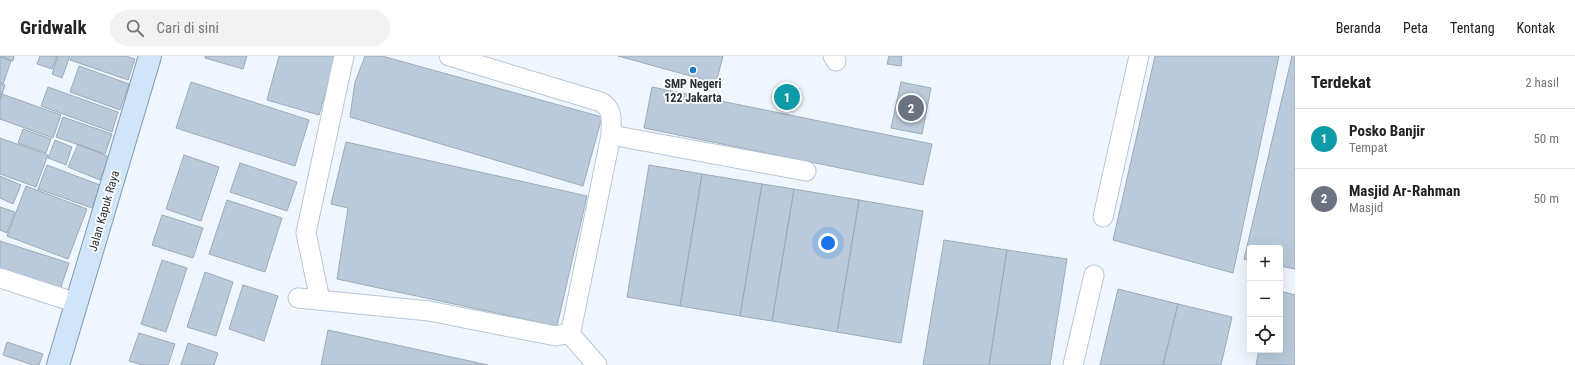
<!DOCTYPE html>
<html lang="id">
<meta charset="utf-8">
<style>
:root{--surface:#fff;--page:#f2f2f2;--text:#222;--muted:#767676;--line:#e0e0e0;--accent:#db2777}
body{margin:0;font-family:"Roboto Condensed",sans-serif;background:var(--page);color:var(--text)}
.controls{position:absolute;right:12px;bottom:12px;display:grid;overflow:hidden;border-radius:4px;box-shadow:0 4px 16px #0002}
.controls button{width:36px;height:36px;display:grid;place-items:center;padding:0;border:0;border-bottom:1px solid var(--line);background:var(--surface);color:var(--text);font:20px sans-serif}
.you{position:absolute;left:828px;top:187px;width:14px;height:14px;margin:-10px;border:3px solid #fff;border-radius:50%;background:#1a73e8;box-shadow:0 0 0 6px #1a73e833}
.badge{display:grid;place-items:center;width:26px;height:26px;border-radius:50%;background:var(--accent);color:#fff;font-size:13px;font-weight:700}
.pin{position:absolute;translate:-50% -50%;border:2px solid #fff;box-shadow:0 1px 4px #0006}
.list{margin:0;padding:0;list-style:none}
h2{display:flex;justify-content:space-between;align-items:center;height:52px;margin:0;padding:0 16px;font-size:17px}
h2 small{font-size:13px;font-weight:400;color:var(--muted)}
.list li{display:grid;grid-template-columns:26px 1fr auto;gap:12px;align-items:center;box-sizing:border-box;height:60px;padding:0 16px;border-top:1px solid var(--line)}
.list b{display:block;font-size:15px;white-space:nowrap}
.list p{margin:0;font-size:13px;white-space:nowrap;color:var(--muted)}
.list em{font-size:13px;font-style:normal;color:var(--muted)}
.icon{flex:none;width:22px;height:22px;fill:none;stroke:currentColor;stroke-width:2;stroke-linecap:round;stroke-linejoin:round}
.map{position:relative;flex:none;width:1295px;height:309px;overflow:hidden}
header{display:flex;align-items:center;gap:24px;box-sizing:border-box;height:56px;padding:0 20px;background:var(--surface);border-bottom:1px solid var(--line)}
header strong{font-size:19px}
nav{display:flex;gap:22px;margin-inline-start:auto;font-size:14px}
.search{width:280px;height:36px;background:var(--page);display:flex;align-items:center;gap:10px;box-sizing:border-box;padding:0 14px;border-radius:22px;color:var(--muted);font-size:15px}
main{display:flex}
aside{flex:1;background:var(--surface)}
.map>svg:first-child{display:block}
</style>
<header>
<strong>Gridwalk</strong>
<div class="search"><svg class="icon" aria-label="search" viewBox="0 0 24 24"><circle cx="10" cy="10" r="6"/><path d="M15 15l6 6"/></svg>Cari di sini</div>
<nav><a>Beranda</a><a>Peta</a><a>Tentang</a><a>Kontak</a></nav>
</header>
<main>
<div class="map">
<svg width="1295" height="309" viewBox="0 0 1295 309">
<rect width="100%" height="100%" fill="#eff6fd"/>
<path fill="#bacadb" stroke="#9babbb" d="M0 0H14L13 5Z
M40 0H57L52 13 37 8Z
M58 0H70L62 22 52 18Z
M72 0H126L135 3 128 24 70 4Z
M205 0H247L243 13 205 2Z
M279 0H336L319 59 267 44Z
M365 0H382L602 61 583 130 350 61 355 26Z
M618 0H723L716 27Z
M889 0H902L901 10 887 8Z
M1155 0H1279L1233 217 1113 184Z
M1292 0H1295V213L1280 210V192H1250V205L1244 203Z
M0 1 11 5 3 28 0 26Z
M79 10 129 28 120 54 70 36Z
M191 26 309 64 295 110 176 72Z
M901 26 931 32 922 78 891 72Z
M0 27 5 29 0 44Z
M778 29 800 33 797 52 775 49Z
M48 31 118 56 112 76 41 50Z
M652 31 932 88 923 129 644 72Z
M2 38 61 59 53 82 0 63V45Z
M63 61 112 78 105 98 56 81Z
M23 73 51 83 46 97 18 87Z
M0 82 48 99 36 131 0 118Z
M55 84 72 91 66 109 48 102Z
M346 86 587 140 557 270 337 223 348 152 331 148Z
M78 88 109 101 100 124 68 111Z
M184 99 219 111 201 165 166 153Z
M240 107 297 126 287 155 230 136Z
M47 109 100 129 92 152 38 133Z
M649 109 702 118 680 250 627 241Z
M702 118 762 128 740 260 680 250Z
M0 120 21 129 13 148 0 142Z
M762 128 794 133 772 265 740 260Z
M26 130 87 153 68 203 7 180Z
M794 133 859 144 837 276 772 265Z
M227 144 282 162 265 216 209 198Z
M859 144 923 155 901 287 837 276Z
M0 151 15 156 7 177 0 174Z
M162 159 203 172 193 202 152 189Z
M944 184 1007 194 989 309H923Z
M0 185 69 207 60 234 0 215Z
M1007 194 1067 203 1050 309H989Z
M162 204 187 212 166 276 141 268Z
M205 216 233 226 216 280 187 271Z
M243 229 278 240 264 285 229 273Z
M1118 233 1178 248 1163 309H1100Z
M1280 235 1295 239V309H1256L1259 294H1280Z
M1178 248 1232 261 1221 309H1163Z
M328 274 488 309H321Z
M139 277 175 288 168 309H142L129 305Z
M7 286 43 298 39 309H33L3 299Z
M188 287 218 297 214 309H181Z"/>
<g fill="none" stroke-linecap="round" stroke-linejoin="round">
<g stroke="#b7c7d7" stroke-width="21">
<path id="minor" d="M833 0 836 5
M611 79 806 115
M1103 161 1139 0
M0 222 77 247
M298 242 429 255 556 280 569 277 572 270 611 79C611 65 614 54 601 46L449 0
M320 244 306 177 344 0
M569 277 597 309
M1073 309 1094 219"/>
</g>
<g stroke="#829ab2" stroke-width="24">
<path id="major" d="M58 309 150 0"/>
</g>
<use href="#minor" stroke="#fff" stroke-width="19"/>
<use href="#major" stroke="#d1e5f9" stroke-width="22"/>
</g>
<circle fill="#1e7bc7" stroke="#fff" stroke-width="1.5" cx="693" cy="14" r="4"/>
<g text-anchor="middle" dominant-baseline="central" stroke-width="3.5" stroke-linejoin="round" paint-order="stroke">
<g font-size="12" font-weight="bold" fill="#293036" stroke="#fff">
<text x="693" y="28">SMP Negeri<tspan x="693" dy="14">122 Jakarta</tspan></text>
</g>
<g font-size="12" fill="#293036" stroke="#fff">
<text transform="translate(104 155) rotate(-74)">Jalan Kapuk Raya</text>
</g>
</g>
</svg>
<div class="controls">
<button>+</button>
<button>−</button>
<button><svg class="icon" aria-label="locate" viewBox="0 0 24 24"><circle cx="12" cy="12" r="6"/><path d="M12 2v4M12 18v4M2 12h4M18 12h4"/></svg></button>
</div>
<div class="you"></div>
<div class="pin badge" style="left:787px;top:41px;background:#0f9aa8">1</div>
<div class="pin badge" style="left:911px;top:52px;background:#6b7280">2</div>
</div>
<aside>
<h2>Terdekat<small>2 hasil</small></h2>
<ul class="list">
<li><span class="badge" style="background:#0f9aa8">1</span><div><b>Posko Banjir</b><p>Tempat</p></div><em>50 m</em></li>
<li><span class="badge" style="background:#6b7280">2</span><div><b>Masjid Ar-Rahman</b><p>Masjid</p></div><em>50 m</em></li>
</ul>
</aside>
</main>
